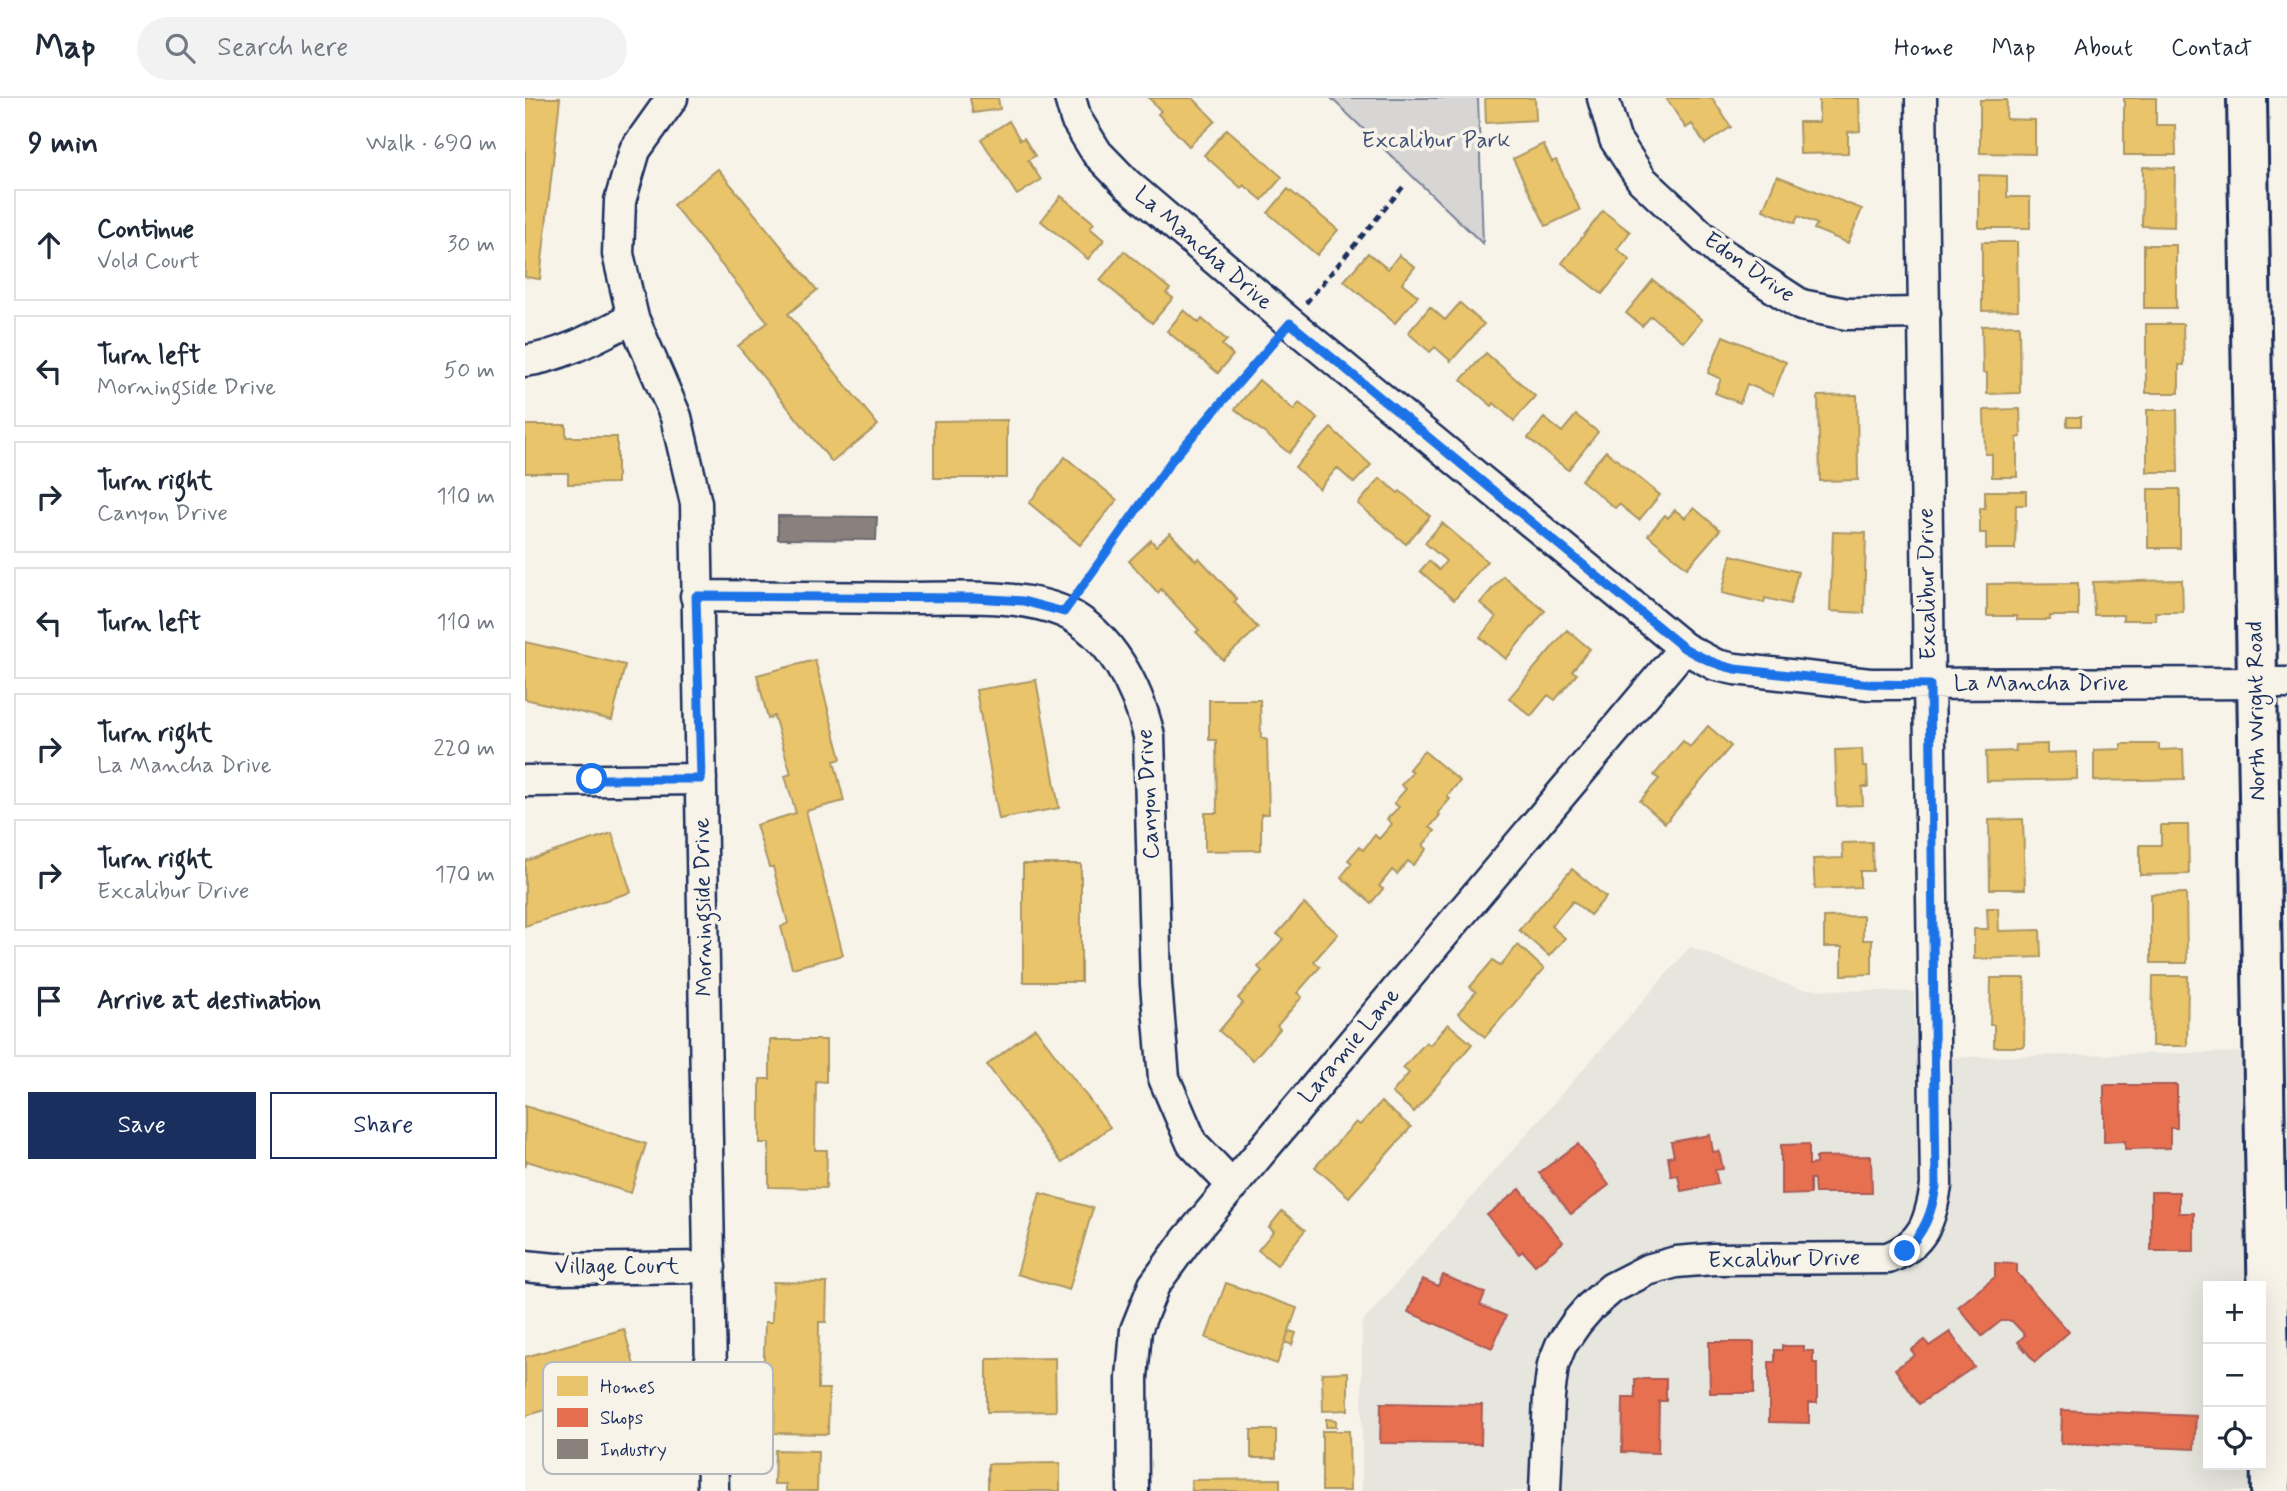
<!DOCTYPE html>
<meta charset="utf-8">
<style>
:root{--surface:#fff;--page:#f2f2f3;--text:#1f2937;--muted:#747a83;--line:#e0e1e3;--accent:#1b2f5e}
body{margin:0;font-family:Mynerve,sans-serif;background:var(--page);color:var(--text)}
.controls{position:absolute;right:21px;bottom:21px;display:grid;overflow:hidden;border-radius:0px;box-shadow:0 7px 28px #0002}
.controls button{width:63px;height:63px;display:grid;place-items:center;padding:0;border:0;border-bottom:2px solid var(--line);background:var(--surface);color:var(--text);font:35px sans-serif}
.stop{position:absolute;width:21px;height:21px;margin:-16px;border:5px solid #1a73e8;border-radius:50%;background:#fff}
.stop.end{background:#1a73e8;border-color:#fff;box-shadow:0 2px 7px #0008}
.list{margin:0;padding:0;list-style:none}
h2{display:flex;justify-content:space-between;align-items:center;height:91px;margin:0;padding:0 28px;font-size:30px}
h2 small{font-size:23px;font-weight:400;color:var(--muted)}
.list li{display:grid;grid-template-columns:46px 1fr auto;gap:21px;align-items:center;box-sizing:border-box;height:112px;margin:0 14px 14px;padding:0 14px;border:2px solid var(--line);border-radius:0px}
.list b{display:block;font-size:26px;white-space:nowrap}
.list p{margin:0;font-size:23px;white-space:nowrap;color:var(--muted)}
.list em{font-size:23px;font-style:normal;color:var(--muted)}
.actions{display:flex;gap:14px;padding:21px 28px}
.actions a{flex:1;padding:16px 0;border:2px solid var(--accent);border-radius:0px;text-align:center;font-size:24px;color:var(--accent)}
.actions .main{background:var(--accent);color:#fff}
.icon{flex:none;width:38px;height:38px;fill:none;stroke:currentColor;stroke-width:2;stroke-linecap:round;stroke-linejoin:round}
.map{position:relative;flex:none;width:1762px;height:1393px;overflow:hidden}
header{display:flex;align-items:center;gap:42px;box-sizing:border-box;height:98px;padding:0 35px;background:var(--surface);border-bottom:2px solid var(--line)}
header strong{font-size:33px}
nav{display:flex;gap:38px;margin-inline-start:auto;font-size:24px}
.search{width:490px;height:63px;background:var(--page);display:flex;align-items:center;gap:18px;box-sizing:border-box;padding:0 24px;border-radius:38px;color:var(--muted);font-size:26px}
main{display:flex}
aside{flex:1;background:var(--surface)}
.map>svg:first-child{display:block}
</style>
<header>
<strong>Map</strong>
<div class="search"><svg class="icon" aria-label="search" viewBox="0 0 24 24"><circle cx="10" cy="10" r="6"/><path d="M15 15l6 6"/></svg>Search here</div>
<nav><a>Home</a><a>Map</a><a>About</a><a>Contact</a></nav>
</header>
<main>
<aside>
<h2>9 min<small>Walk · 690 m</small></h2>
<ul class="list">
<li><svg class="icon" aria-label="ahead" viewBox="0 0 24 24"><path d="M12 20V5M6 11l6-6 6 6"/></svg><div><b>Continue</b><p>Vold Court</p></div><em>30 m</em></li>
<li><svg class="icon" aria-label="left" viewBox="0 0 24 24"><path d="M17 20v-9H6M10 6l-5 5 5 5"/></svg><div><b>Turn left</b><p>Morningside Drive</p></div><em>50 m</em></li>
<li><svg class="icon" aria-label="right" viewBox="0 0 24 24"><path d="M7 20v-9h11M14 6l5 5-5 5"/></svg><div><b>Turn right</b><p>Canyon Drive</p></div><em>110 m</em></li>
<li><svg class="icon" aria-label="left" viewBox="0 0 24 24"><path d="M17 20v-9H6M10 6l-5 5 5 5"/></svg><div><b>Turn left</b></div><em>110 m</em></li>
<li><svg class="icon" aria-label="right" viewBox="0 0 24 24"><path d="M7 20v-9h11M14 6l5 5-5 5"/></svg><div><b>Turn right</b><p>La Mancha Drive</p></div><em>220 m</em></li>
<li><svg class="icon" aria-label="right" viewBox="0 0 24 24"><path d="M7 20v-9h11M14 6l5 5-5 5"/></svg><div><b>Turn right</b><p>Excalibur Drive</p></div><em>170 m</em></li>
<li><svg class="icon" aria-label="arrive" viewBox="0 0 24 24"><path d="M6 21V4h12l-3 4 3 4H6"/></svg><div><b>Arrive at destination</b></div></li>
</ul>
<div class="actions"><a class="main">Save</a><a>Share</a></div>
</aside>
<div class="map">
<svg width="1762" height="1393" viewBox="0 0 1762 1393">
<rect width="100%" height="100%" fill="#f7f3e8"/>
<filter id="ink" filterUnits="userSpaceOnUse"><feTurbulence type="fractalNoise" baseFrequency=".0143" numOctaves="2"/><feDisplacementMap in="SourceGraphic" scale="14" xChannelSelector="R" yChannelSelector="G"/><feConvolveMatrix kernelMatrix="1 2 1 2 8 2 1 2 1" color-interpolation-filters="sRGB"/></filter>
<g filter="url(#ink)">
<path fill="#e6e5de" d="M1165 849 1274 891 1389 894 1391 960 1722 954 1725 1188H1683V1367H1727L1728 1393H837V1225Z"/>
<path fill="#d7d6d4" stroke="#798299" stroke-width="2" d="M806 0H953L958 146Z"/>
<path fill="#e9c46a" stroke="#ab9766" stroke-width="2" d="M0 0H35L15 181 0 179Z
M445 0H473L475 11 448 15Z
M624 0H668L690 23 664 48 633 16 636 13Z
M960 0H1010L1011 22 961 25Z
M1141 0H1187L1206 29 1180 46 1167 26 1161 30Z
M1294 0H1334L1335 33 1323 34V55L1275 56 1274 24H1294Z
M1599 0H1631V27H1650L1651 57H1599Z
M1455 2H1482L1481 21 1510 22V56L1455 55Z
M484 23 495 42 499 40 510 58 503 62 516 82 492 97 456 41Z
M702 31 757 79 737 102 719 87 716 90 679 57Z
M1018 46 1027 64 1031 62 1055 112 1021 128 988 61Z
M1618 69 1650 70 1649 129 1617 128Z
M193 71 292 192 263 216 353 327 307 364 213 248 243 224 148 107Z
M1454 77 1482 78V99H1505V130H1454Z
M1252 78 1337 111 1323 145 1289 131 1292 126 1273 118 1270 125 1238 112Z
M763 91 813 132 792 157 743 115Z
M536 98 569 125 565 130 579 142 563 161 516 123Z
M1078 113 1105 134 1092 151 1105 162 1077 196 1037 165Z
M1457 144H1492L1493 212 1457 213Z
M1619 147H1651V210H1619Z
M599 153 645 191 641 195 648 200 627 225 575 182Z
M843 155 863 171 874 157 890 169 877 185 893 198 870 225 819 183Z
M1128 182 1177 222 1159 244 1126 218 1117 228 1101 215Z
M935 205 959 226 926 263 910 249 905 254 883 235 905 209 920 222Z
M659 212 674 225 677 221 702 242 697 247 708 257 693 275 642 233Z
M1621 226H1658L1659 267H1654V295H1621Z
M1494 227 1495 295 1462 296V275H1458L1457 228Z
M1198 238 1261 264 1248 297 1222 286 1215 305 1190 295 1196 281 1183 275Z
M961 255 1010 298 989 323 969 305 967 308 936 282Z
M734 282 769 312 774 305 793 321 764 355 710 311Z
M1332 297 1333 382 1295 383 1293 298Z
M1495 311 1496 339 1492 340V379H1467V356H1460L1459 312Z
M1622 312H1652L1653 374H1622Z
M1051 317 1073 334 1043 372 1003 340 1019 320 1037 334Z
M1542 319H1556V328H1542Z
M482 322V380H409V323Z
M0 327H41V339H92V385L43 386V375H0Z
M806 330 846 367 829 385 812 370 794 391 770 369Z
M1081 353 1135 397 1114 422 1094 406 1090 410 1056 382Z
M540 359 592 402 555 447 504 405Z
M855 380 873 395 875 393 905 418 881 446 833 406Z
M1623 391H1655V450H1623Z
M1460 393H1501V407H1491L1490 451H1461V435H1455V410H1460Z
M1169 410 1195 432 1162 470 1123 437 1140 417 1143 420 1150 412 1160 420Z
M917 425 962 463 929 502 895 473 904 463 914 472 921 463 900 445Z
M1308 434 1341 435 1339 515 1305 513Z
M645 435 671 463 674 460 712 501 709 504 733 530 698 562 671 534 674 532 636 491 633 495 604 463 626 442 631 448Z
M1206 457 1273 474 1265 506 1240 500 1239 505 1197 495Z
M978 478 1020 513 981 561 955 539 971 519 955 505Z
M1657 482 1658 514H1630L1631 522H1598V517H1569L1568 484Z
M1553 485V518H1525V522H1492V518H1462V486Z
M1042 532 1065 551 1047 573 1052 576 1030 602 1023 597 1006 618 984 600Z
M0 544 100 567 87 622 0 601Z
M290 562 316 661 309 663 319 703 281 713 318 857 267 870 256 829 263 825 248 769H244L231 727 271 715 260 678 266 676 249 618 243 621 232 577Z
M511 582 534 710 474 721 451 592Z
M684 602H735L736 640 742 642 744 716H736V752L680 753V715H692L691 642H684Z
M1183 628 1206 648 1140 725 1115 703 1134 681 1129 677 1158 643 1165 649Z
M1522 646V655L1552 654V681L1462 683 1461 654 1491 653 1490 647Z
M1596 646H1634V652L1658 651 1659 681 1569 683V652L1596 651Z
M1337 651 1338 669H1342L1343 689H1337L1338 707 1312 708 1310 652Z
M899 653 935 683 922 698 925 701 913 715 915 717 905 729 910 733 898 747 902 751 888 767 883 763 872 776 867 772 854 788 858 791 846 805 816 779 827 765 823 762 834 749 838 752 850 737 854 741 867 726 862 721 874 709 869 705 881 691 876 687 888 674 884 671Z
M1498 721 1500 791H1465L1464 722Z
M1636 727H1663L1664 776 1615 777V747H1636Z
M87 735 106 794 0 828V763Z
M1347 744 1348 773H1335V789L1290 791 1288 761 1318 760 1317 745Z
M498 766H556V884H498Z
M1047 771 1081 799 1065 817 1048 803 1026 828 1040 840 1024 858 994 832Z
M1661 795 1662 865H1626V796Z
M779 806 813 836 789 863 795 869 772 895 777 899 752 928 755 931 728 962 694 933 718 905 713 900 737 873 733 869 758 841 752 836Z
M1462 810H1473L1474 833 1515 832 1516 859 1449 861V831H1463Z
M1338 818V842H1347V876L1317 877V849H1299V819Z
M993 847 1019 871 960 939 933 915 951 894 945 889 968 862 975 868Z
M1628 878H1663L1662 948H1627Z
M1466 880H1500L1499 949H1469V927H1465Z
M923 926 947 946 889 1014 867 995 884 975 878 970 901 944 905 947Z
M510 930 585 1029 537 1065 462 967Z
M245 942H301V984L291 983 290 1052H302L301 1090 244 1089V1045H235V981H245Z
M856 1004 886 1029 824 1099 790 1069 831 1024 835 1027Z
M0 1008 121 1046 106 1095 2 1063 0 1069Z
M515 1095 568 1110 544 1192 492 1176Z
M757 1113 780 1132 752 1167 733 1152 749 1133 744 1129Z
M248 1184 302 1185 301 1224H294L293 1291H304L303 1336 249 1335 250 1290 238 1289 240 1224H247Z
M701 1185 772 1210 752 1266 681 1240Z
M99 1231 114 1285 0 1318V1259Z
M764 1233 771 1235 767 1247 760 1244Z
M530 1260 531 1313 462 1314V1261Z
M823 1274V1312L798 1313 797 1275Z
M801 1321 811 1322V1329H801Z
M726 1332H751V1360H726Z
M797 1333H824L825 1393H797Z
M250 1352 293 1353 292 1393H261V1386H249Z
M535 1365V1393H463V1366Z
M755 1381V1393H667L666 1382Z"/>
<path fill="#e76f51" stroke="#aa5c55" stroke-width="2" d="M1579 987H1652V1030H1645V1050L1600 1051V1043L1579 1044Z
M1185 1037 1188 1054 1194 1053 1198 1071 1190 1072 1193 1086 1156 1093 1153 1077 1146 1078 1143 1059 1149 1058 1146 1044Z
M1053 1046 1084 1087 1046 1116 1014 1075Z
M1284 1046V1067L1291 1066V1059L1346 1058 1347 1095H1290L1289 1081H1285V1096L1256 1097V1047Z
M995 1091 1038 1144 1010 1167 998 1153 994 1156 962 1117Z
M1626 1094H1654V1115H1669V1153H1626Z
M1470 1165 1492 1166V1175L1544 1234 1510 1264 1493 1244 1500 1237 1487 1223H1476L1457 1238 1433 1209 1470 1179Z
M918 1177 960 1195 955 1207 981 1218 967 1250 883 1214 898 1181 913 1188Z
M1425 1234 1449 1269 1394 1306 1370 1271 1390 1257 1386 1252 1400 1242 1404 1248Z
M1184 1244H1229V1295H1185Z
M1257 1248H1279V1253H1288V1265H1292V1305H1284V1325L1244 1324V1264H1250V1252H1257Z
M1110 1281H1141V1303H1134L1133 1355 1097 1354 1098 1300H1110Z
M856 1305 957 1307 956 1346 855 1345Z
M1537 1312 1671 1318 1669 1351 1536 1345Z"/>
<path fill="#8a817c" stroke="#696873" stroke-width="2" d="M253 418 352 419 351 442 253 441Z"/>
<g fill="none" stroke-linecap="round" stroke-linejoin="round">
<g stroke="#1b2f5e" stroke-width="35">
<path id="minor" d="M147 0 110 52 95 103 93 156 108 220 151 319 171 405 188 1393
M545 0 551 21 572 55 602 86 765 225 1159 550 1191 567 1210 571 1345 586 1762 585
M1078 0 1090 41 1117 82 1193 153 1276 207 1322 216 1400 215
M0 263C38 258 74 237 108 220
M171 498C241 499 310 499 380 500 426 500 496 495 539 514 585 535 613 590 624 638L631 886 639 980 667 1045 708 1088
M0 683 176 681
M0 1168 31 1171 185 1169
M608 1393 607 1280 611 1232 629 1187 661 1143 1159 550
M1020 1393 1024 1298 1028 1267 1036 1247 1052 1224 1065 1209 1087 1190 1122 1172 1151 1164 1188 1161 1363 1160C1399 1146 1405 1123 1411 1088L1396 0"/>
</g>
<g stroke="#1b2f5e" stroke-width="44">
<path id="major" d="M1722 0 1746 1393"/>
</g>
<path stroke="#1b2f5e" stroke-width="4.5" stroke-dasharray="7 5" stroke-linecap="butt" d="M781 205 878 89
M554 493 647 362 749 244"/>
<use href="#minor" stroke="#f7f3e8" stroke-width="30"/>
<use href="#major" stroke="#f7f3e8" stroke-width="38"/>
</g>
</g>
<g fill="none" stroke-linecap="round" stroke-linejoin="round" filter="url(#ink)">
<path stroke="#1a73e8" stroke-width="9" d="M67 681H176L171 498 450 500 498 503 539 514 647 362 765 225 1159 550C1176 560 1191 567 1210 571L1345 586 1405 587 1411 1088C1407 1114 1400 1134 1380 1153"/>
</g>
<g text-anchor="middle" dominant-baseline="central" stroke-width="7" stroke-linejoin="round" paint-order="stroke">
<g font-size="23" fill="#415076" stroke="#f7f3e8">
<text x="911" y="43">Excalibur Park</text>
</g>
<g font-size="23" fill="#1b2f5e" stroke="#f7f3e8">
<text transform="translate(678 151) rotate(41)">La Mancha Drive</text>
<text transform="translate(1224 170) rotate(35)">Edon Drive</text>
<text transform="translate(1403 486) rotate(-91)">Excalibur Drive</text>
<text x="1516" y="586">La Mancha Drive</text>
<text transform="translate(1732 613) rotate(-91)">North Wright Road</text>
<text transform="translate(624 696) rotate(-93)">Canyon Drive</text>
<text transform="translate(179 809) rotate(-91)">Morningside Drive</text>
<text transform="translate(825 948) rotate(-50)">Laramie Lane</text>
<text transform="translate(1259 1162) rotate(-1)">Excalibur Drive</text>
<text x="92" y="1169">Village Court</text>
</g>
</g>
<rect x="18" y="1264" width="230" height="112" rx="10" fill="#f7f3e8" stroke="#b5b8bf" stroke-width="2"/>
<rect x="32" y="1278" width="31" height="20" fill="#e9c46a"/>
<rect x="32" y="1310" width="31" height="19" fill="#e76f51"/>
<rect x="32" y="1341" width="31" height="20" fill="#8a817c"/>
<g font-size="19" fill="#1b2f5e">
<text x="75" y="1295">Homes</text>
<text x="75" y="1326">Shops</text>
<text x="75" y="1358">Industry</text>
</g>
</svg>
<div class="controls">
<button>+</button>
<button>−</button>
<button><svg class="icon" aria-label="locate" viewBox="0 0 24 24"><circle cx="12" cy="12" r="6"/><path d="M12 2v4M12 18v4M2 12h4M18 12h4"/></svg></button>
</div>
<div class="stop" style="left:67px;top:681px"></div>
<div class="stop end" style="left:1380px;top:1153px"></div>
</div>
</main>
